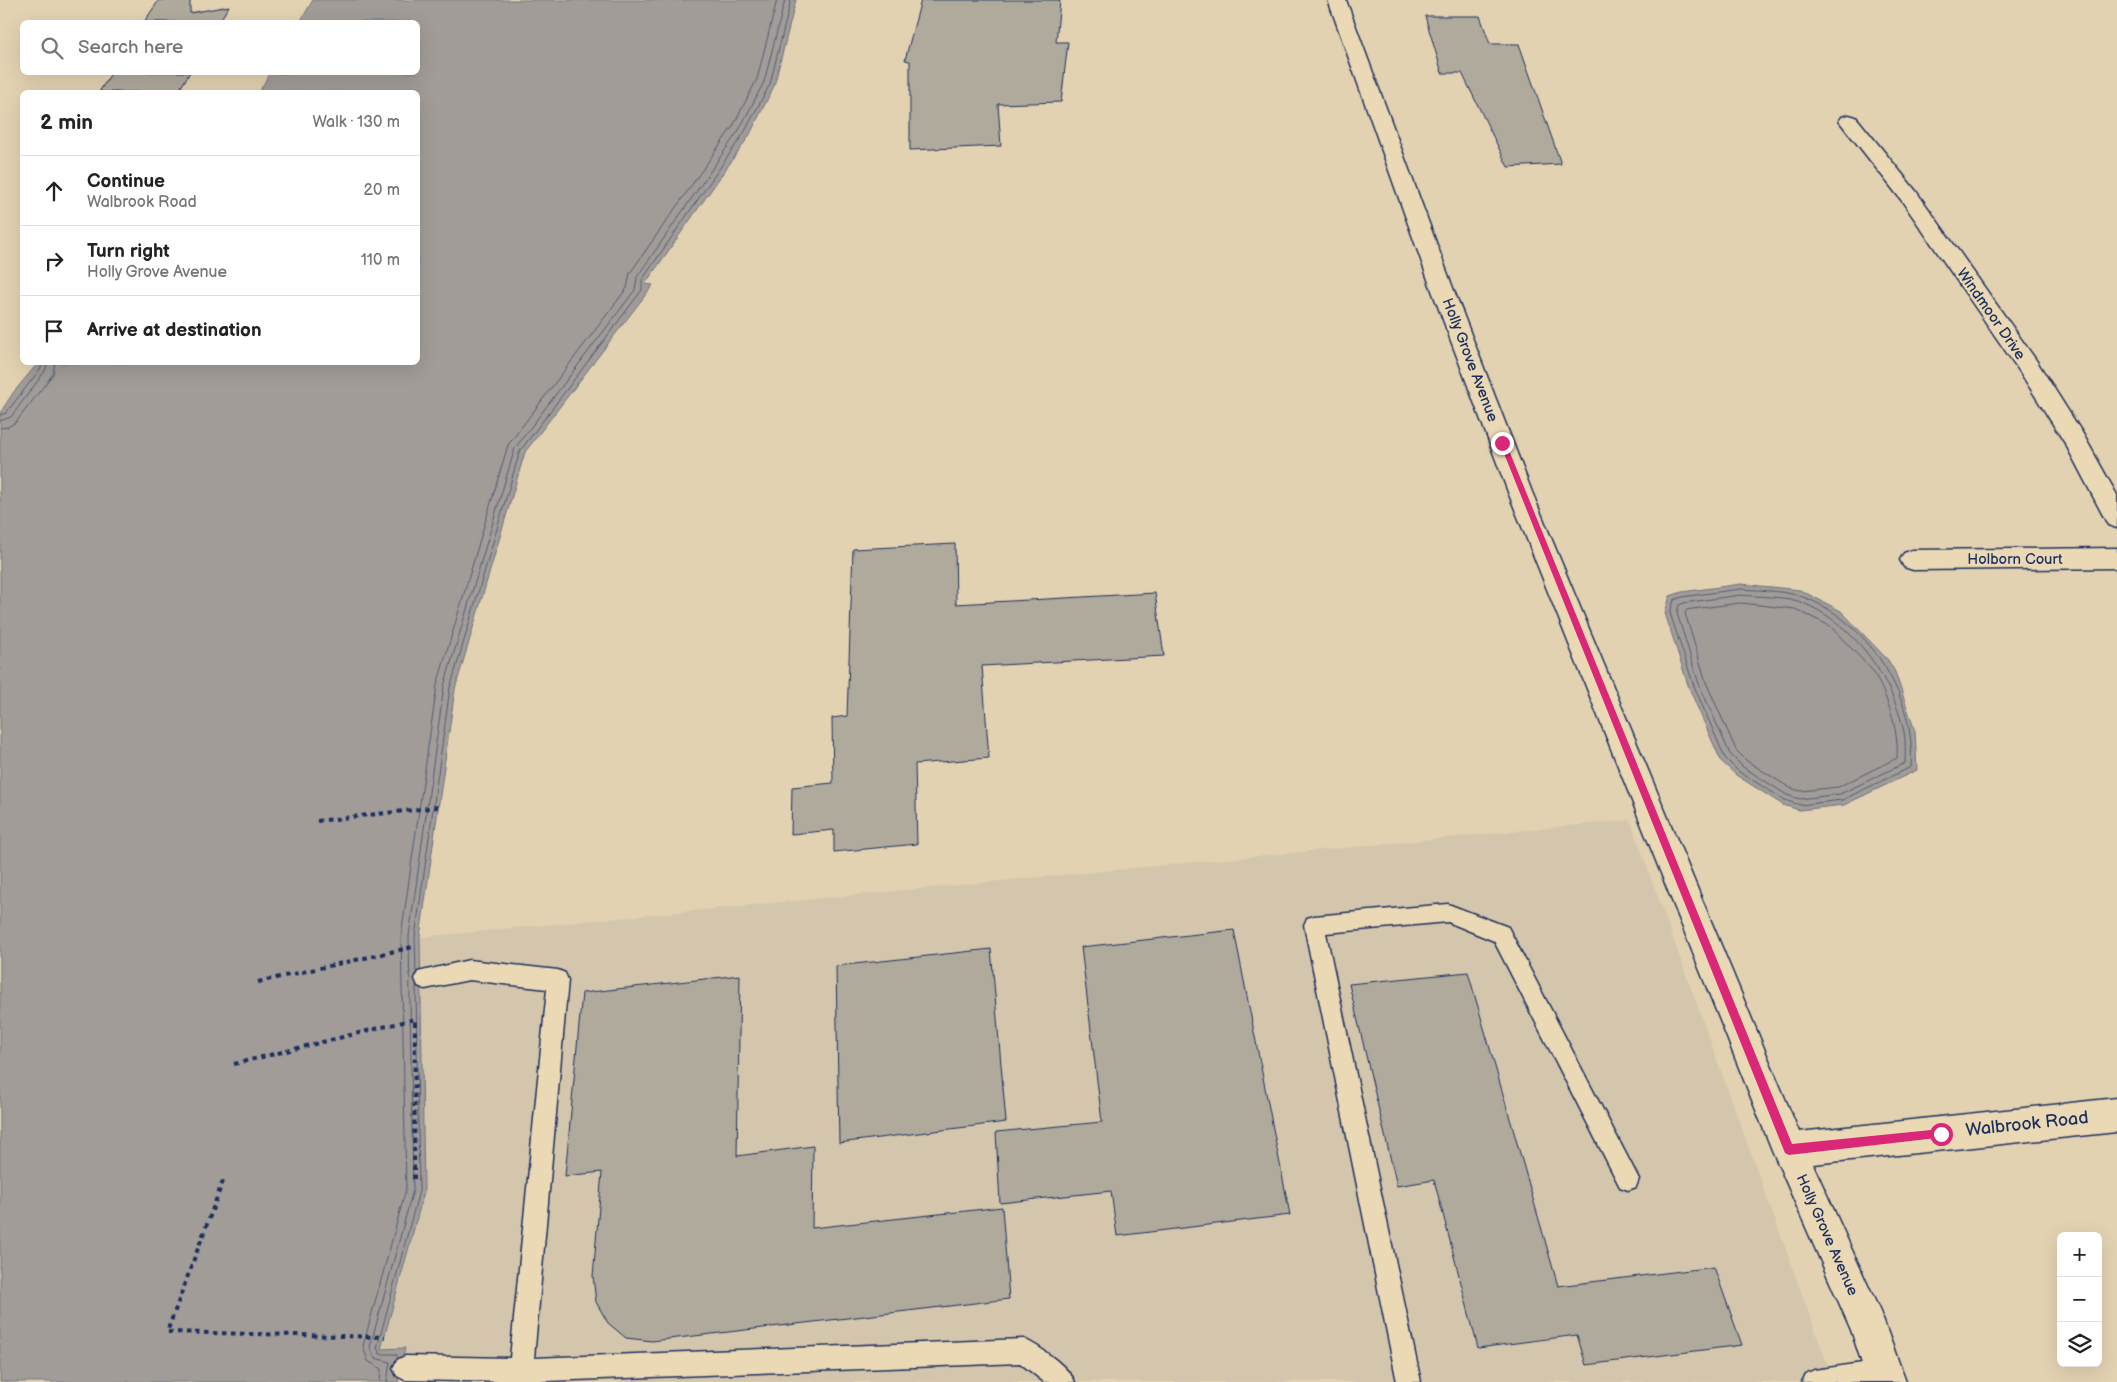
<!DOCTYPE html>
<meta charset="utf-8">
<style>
:root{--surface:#fff;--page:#f2f2f2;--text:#222;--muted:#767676;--line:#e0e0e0}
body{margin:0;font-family:"Balsamiq Sans",sans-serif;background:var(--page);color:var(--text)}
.controls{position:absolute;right:15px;bottom:15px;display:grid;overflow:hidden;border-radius:8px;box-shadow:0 5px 20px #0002}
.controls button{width:45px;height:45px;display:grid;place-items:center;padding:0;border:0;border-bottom:1px solid var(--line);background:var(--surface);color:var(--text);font:25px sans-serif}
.stop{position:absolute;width:15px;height:15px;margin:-11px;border:4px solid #db2777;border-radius:50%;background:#fff}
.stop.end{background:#db2777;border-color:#fff;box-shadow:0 1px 5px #0008}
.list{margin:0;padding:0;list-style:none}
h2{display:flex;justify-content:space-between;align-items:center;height:65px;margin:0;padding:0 20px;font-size:21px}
h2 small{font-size:16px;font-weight:400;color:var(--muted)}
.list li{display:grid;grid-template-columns:32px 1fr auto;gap:15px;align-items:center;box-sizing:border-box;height:70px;padding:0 20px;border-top:1px solid var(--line)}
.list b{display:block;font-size:19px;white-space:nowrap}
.list p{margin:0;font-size:16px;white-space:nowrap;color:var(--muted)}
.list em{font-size:16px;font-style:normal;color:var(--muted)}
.icon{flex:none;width:28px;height:28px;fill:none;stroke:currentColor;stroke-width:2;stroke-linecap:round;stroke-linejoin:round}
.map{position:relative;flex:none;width:2117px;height:1382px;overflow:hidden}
.search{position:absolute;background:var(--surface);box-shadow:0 5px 20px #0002;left:20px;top:20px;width:400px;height:55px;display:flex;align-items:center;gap:12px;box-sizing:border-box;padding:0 18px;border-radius:8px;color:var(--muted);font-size:19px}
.panel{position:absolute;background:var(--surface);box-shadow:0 5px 20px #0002;left:20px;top:90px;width:400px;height:275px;border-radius:8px}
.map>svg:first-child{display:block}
</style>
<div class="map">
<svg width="2117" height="1382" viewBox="0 0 2117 1382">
<rect width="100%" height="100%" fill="#e3d2b2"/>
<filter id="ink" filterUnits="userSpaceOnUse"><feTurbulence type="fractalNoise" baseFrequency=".02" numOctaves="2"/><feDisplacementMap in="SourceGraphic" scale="10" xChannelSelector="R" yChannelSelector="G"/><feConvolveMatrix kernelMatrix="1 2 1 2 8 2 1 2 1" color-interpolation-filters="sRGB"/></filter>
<g filter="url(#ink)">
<path fill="#d4c6ac" d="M1630 820 1834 1382H398L405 1348 381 1350 424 1192 420 937Z"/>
<path fill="#a19c98" stroke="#6b7081" d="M313 0H796L774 86 749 136 645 284 653 285 525 452 455 689 420 937 424 1192 381 1349 405 1348 398 1382H0V413L13 393 38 363 418 362V92H259L270 73 418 72V22H300Z
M1741 584 1800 590 1841 611 1888 660 1895 672 1915 731 1917 770 1844 805 1799 810 1783 805 1736 775 1721 761 1689 688 1665 613 1670 596 1682 592Z"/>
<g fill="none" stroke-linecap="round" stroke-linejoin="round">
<path stroke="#515b75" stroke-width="1" d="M0 415 6 413 41 368 42 362
M0 421 11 417 45 371 48 362
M0 428 8 427 16 422 53 374 55 362
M1741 589C1763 591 1787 590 1808 599 1871 624 1917 701 1911 767L1842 800 1800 805 1785 800 1739 772 1725 758 1694 686 1670 613 1674 600 1682 597Z
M1741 595C1759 597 1781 596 1798 601 1853 621 1892 677 1904 732 1906 742 1905 753 1905 763L1840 794 1800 799 1787 795 1743 767 1730 754 1699 684 1677 613 1679 605 1684 603Z
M1741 603 1795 609 1830 626 1873 671C1887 697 1899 728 1897 758L1838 787 1801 791 1790 788 1747 761 1736 750 1706 682 1685 613 1687 610Z
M416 973 415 937 450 688 520 451 642 290V280L744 133 770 84 791 0
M398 1358 396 1354H380L377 1348 419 1191 416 985
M380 1382 381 1369 368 1361 363 1346 406 1189 401 936 437 685 508 445 627 288 630 273 733 126 757 79 777 0
M387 1382 390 1362 375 1358 370 1347 413 1190 409 936 444 686 515 448 635 290 637 277 739 130 764 82 785 0"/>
</g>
<path fill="#b0aa9d" stroke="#1b2f5e" d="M159 0H190V13L229 6 219 22H144Z
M921 0H1060L1056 42H1068L1061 102 998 104 1001 146 910 150V61L905 60Z
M1425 16H1480L1490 44H1519L1561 164 1508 167 1462 73H1442Z
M112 72H190L178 92H99Z
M955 544 956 604 1155 593 1164 656 982 666 989 758 915 764 917 844 834 852V830L791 834 792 787 833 783 832 718 847 716 853 549Z
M1234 930 1290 1215 1117 1236 1111 1191 1000 1203 996 1132 1102 1122 1081 947Z
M991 949 1006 1122 839 1143 836 966Z
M1468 972 1558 1286 1714 1267 1742 1345 1586 1365 1577 1335 1478 1348 1434 1180 1397 1186 1349 984Z
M740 975 737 1156 813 1146 812 1228 1002 1207 1009 1299 652 1341 626 1338 608 1323 596 1302 593 1276 602 1172 565 1176 582 993Z"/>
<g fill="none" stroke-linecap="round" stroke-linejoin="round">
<g stroke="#1b2f5e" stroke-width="3">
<path id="lane" d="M1448 904 1508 927 1639 1179 1636 1187 1628 1190 1620 1187 1494 941 1448 922 1326 933 1421 1382H1397L1304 925 1307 918 1314 916Z
M469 960 558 970 565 973 568 980 534 1358 1024 1339C1039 1346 1069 1367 1075 1382H1044L1020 1363 521 1382 405 1380 397 1376 393 1368 397 1360 405 1356 510 1358 547 989 469 980 425 989 418 986 415 979 418 972Z
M1883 1360 1891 1364 1895 1372 1891 1380 1887 1382H1802L1806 1374 1814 1370Z"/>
</g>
<g stroke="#1b2f5e" stroke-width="3">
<path id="street" d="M1328 0H1346L1453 288 1532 492 1799 1132 2117 1098V1132L1813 1164 1881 1314 1906 1382H1868L1851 1330 1772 1150 1508 492 1431 288Z
M1849 115 1856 117 1916 191 2036 360 2083 434 2117 495V528L2108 525 2066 445 2020 372 1902 201 1839 121 1842 117Z
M2117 548V568L1913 570 1904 567 1900 560 1904 553 1913 550Z"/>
</g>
<path stroke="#1b2f5e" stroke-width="4" stroke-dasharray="4.5 4.5" stroke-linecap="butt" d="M317 821 438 807
M258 982 413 947
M234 1064 415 1019 414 1180
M223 1181 167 1332 385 1337"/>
<use href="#lane" fill="#ebd9b6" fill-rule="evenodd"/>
<use href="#street" fill="#ebd9b6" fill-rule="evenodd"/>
</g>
</g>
<path fill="#db2777" d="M1499 441 1506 443 1792 1144 1941 1129 1946 1134 1945 1137 1789 1155 1785 1153Z"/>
<g text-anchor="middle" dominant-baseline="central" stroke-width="4.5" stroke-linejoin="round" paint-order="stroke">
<g font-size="15" fill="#1b2f5e" stroke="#ebd9b6">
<text transform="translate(1991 314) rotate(55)">Windmoor Drive</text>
<text transform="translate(1470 360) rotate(69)">Holly Grove Avenue</text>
<text x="2015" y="559">Holborn Court</text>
<text transform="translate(1827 1235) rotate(66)">Holly Grove Avenue</text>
</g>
<g font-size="18" fill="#1b2f5e" stroke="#ebd9b6">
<text transform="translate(2027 1124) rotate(-6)">Walbrook Road</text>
</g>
</g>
</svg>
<div class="controls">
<button>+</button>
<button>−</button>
<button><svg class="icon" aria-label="layers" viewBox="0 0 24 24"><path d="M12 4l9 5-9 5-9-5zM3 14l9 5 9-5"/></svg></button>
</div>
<div class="stop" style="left:1941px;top:1134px"></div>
<div class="stop end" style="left:1502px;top:443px"></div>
<div class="search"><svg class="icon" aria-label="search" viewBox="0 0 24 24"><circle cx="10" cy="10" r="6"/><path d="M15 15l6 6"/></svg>Search here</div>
<section class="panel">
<h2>2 min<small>Walk · 130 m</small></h2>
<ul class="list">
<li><svg class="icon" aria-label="ahead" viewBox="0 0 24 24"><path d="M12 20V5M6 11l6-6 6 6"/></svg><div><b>Continue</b><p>Walbrook Road</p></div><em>20 m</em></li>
<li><svg class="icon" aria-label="right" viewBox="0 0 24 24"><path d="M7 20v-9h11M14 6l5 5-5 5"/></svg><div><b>Turn right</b><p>Holly Grove Avenue</p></div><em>110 m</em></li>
<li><svg class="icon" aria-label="arrive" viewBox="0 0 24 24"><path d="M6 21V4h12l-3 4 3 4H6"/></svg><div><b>Arrive at destination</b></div></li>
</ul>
</section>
</div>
